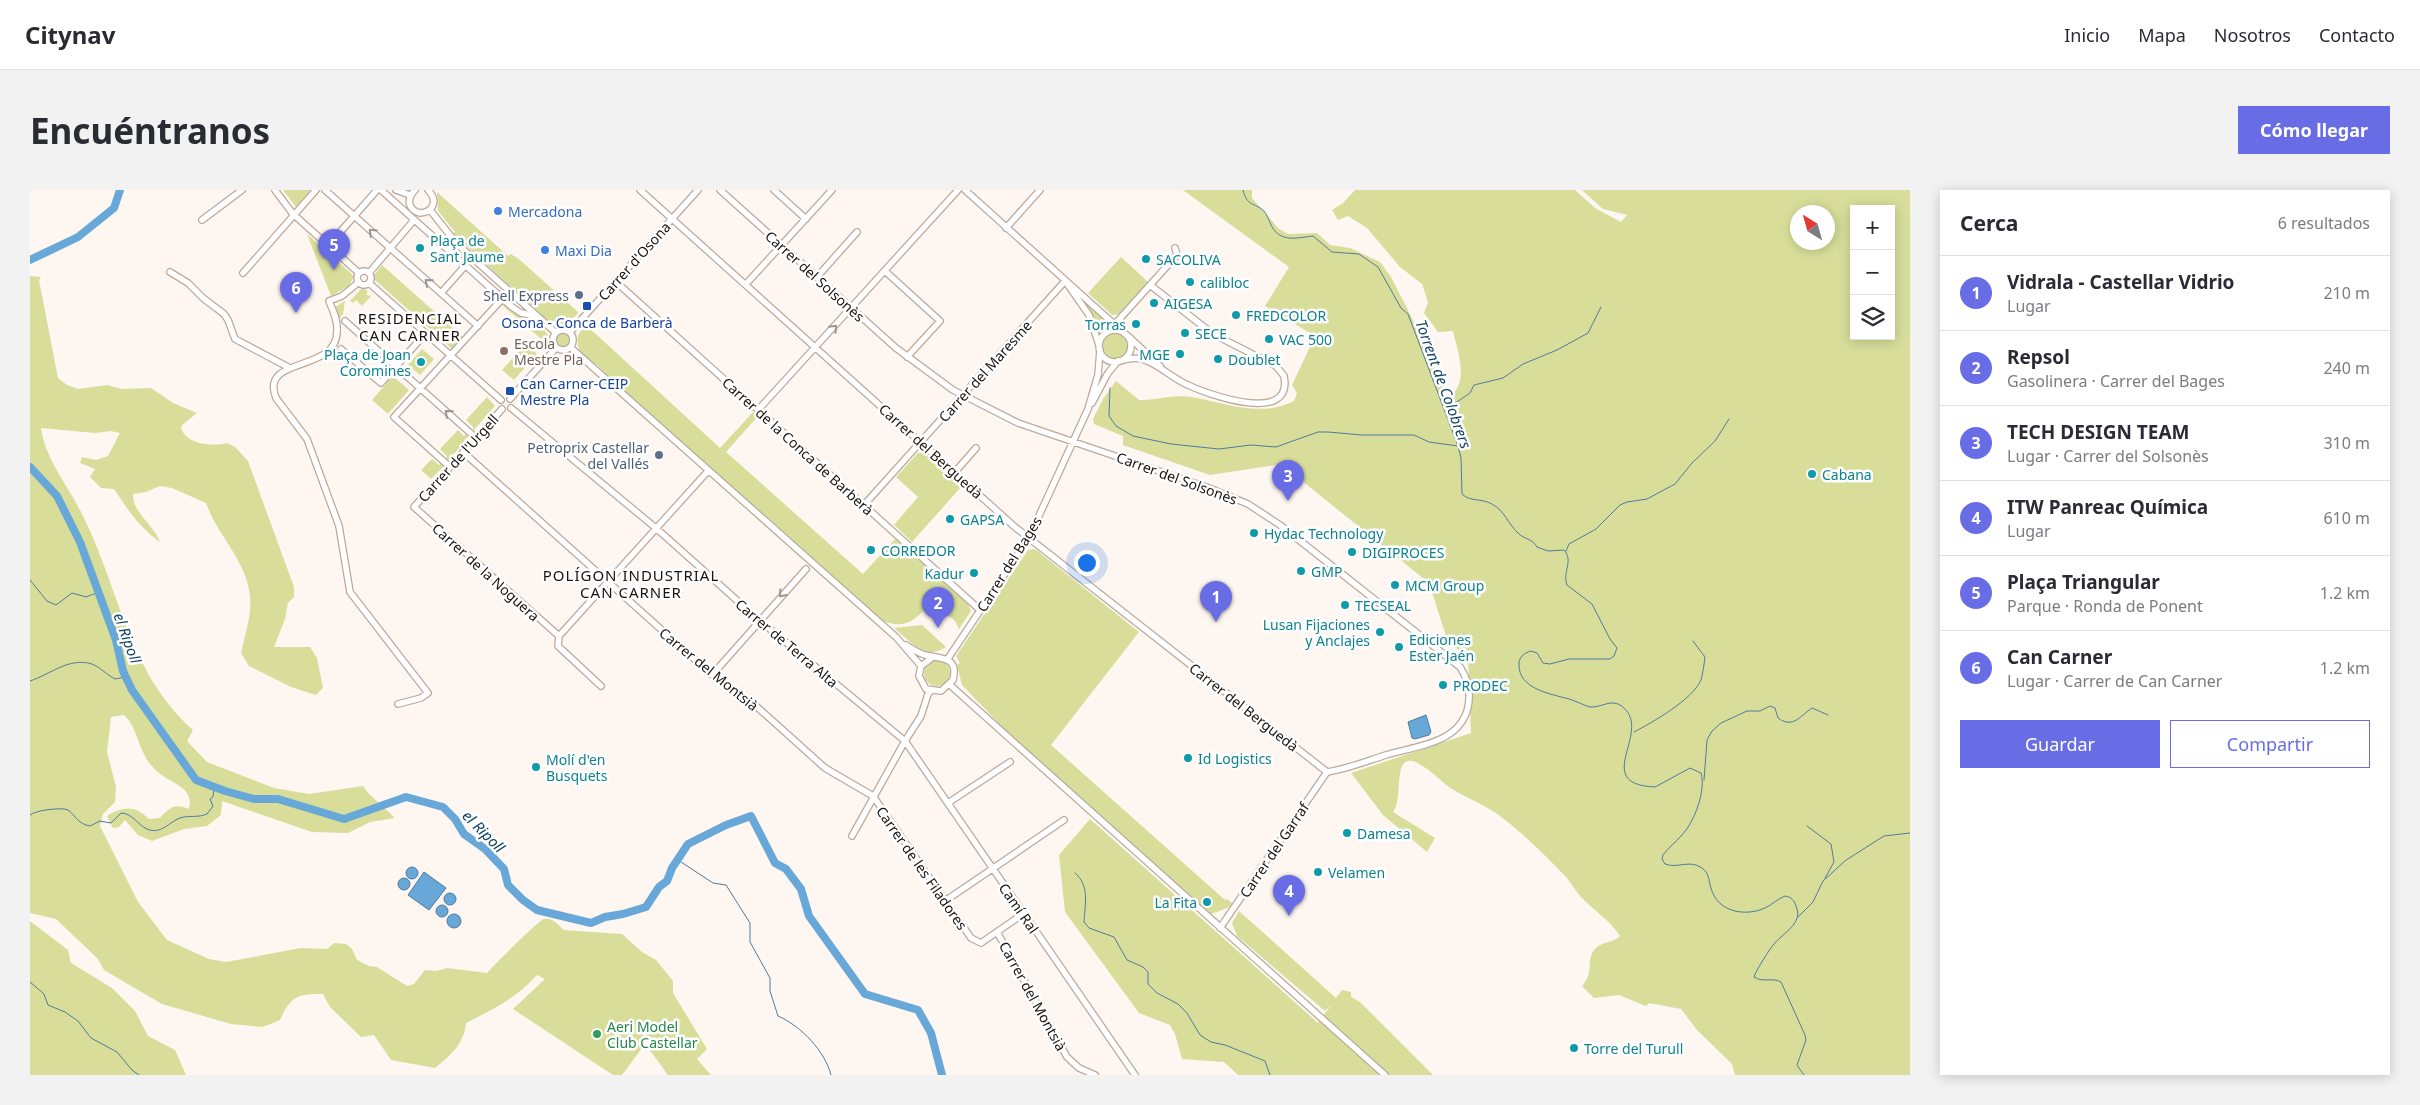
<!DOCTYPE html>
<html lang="es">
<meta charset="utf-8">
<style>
:root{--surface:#fff;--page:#f2f2f3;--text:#2b2b33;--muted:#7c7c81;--line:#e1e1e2;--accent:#686de6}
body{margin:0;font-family:"Noto Sans",sans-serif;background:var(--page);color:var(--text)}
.controls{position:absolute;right:15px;top:15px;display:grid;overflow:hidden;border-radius:0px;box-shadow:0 2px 12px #0003}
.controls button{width:45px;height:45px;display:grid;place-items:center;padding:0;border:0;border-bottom:1px solid var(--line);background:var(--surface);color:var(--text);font:25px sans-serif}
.compass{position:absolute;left:1760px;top:15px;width:45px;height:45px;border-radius:50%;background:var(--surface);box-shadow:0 2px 12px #0003;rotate:323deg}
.you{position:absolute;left:1056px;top:372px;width:18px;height:18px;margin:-12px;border:4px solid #fff;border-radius:50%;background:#1a73e8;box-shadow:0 0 0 8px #1a73e833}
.badge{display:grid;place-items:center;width:32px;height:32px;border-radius:50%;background:var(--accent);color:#fff;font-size:16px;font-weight:700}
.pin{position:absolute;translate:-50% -41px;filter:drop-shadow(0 1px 2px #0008)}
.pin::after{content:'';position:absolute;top:26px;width:18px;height:15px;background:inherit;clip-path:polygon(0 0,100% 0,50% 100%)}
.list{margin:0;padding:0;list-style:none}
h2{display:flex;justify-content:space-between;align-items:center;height:65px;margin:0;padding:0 20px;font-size:21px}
h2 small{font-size:16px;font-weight:400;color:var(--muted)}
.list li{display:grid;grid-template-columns:32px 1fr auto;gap:15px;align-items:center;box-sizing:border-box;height:75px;padding:0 20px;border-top:1px solid var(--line)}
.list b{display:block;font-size:19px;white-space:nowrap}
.list p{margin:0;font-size:16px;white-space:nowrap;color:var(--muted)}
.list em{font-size:16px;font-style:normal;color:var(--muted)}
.actions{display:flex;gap:10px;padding:15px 20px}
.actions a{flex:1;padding:11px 0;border:1px solid var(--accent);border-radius:0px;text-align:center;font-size:18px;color:var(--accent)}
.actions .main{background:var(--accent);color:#fff}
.icon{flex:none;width:28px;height:28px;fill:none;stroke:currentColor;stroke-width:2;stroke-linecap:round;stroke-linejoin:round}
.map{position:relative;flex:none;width:1880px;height:885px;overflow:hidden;border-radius:0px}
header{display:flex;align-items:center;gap:30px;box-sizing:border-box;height:70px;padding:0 25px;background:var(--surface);border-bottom:1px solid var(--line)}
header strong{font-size:24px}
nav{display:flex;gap:28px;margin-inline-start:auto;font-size:18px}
.intro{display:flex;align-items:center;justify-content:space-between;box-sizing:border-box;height:120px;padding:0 30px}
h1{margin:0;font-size:35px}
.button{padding:12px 22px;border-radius:0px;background:var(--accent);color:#fff;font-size:18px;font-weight:700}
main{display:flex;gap:30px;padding:0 30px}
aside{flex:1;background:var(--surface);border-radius:0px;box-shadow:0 2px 12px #0003}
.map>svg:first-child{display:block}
</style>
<header>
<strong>Citynav</strong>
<nav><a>Inicio</a><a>Mapa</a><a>Nosotros</a><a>Contacto</a></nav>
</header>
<div class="intro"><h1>Encuéntranos</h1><a class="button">Cómo llegar</a></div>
<main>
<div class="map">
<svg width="1880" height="885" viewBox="0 0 1880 885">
<rect width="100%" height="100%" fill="#fef6f0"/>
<path fill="#d8de9a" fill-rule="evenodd" d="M253 0H281L266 17Z
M1153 0H1222V8L1249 39 1258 44 1287 43 1300 55 1320 58 1350 72 1361 87 1375 114 1402 170 1416 209C1441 195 1428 164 1423 141L1408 142 1394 123 1398 112 1392 94 1370 77 1337 38 1318 26 1308 30 1302 20 1313 13 1325 0H1545L1565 18 1591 32 1597 25 1573 19 1552 0H1880V885H1705L1702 874 1667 840 1651 819 1619 813 1616 816 1589 805 1564 808 1552 796C1565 782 1555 770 1565 759 1572 751 1582 754 1590 746 1578 728 1564 721 1550 706 1545 700 1541 693 1536 687 1515 665 1491 641 1466 623 1451 613 1434 607 1419 597 1410 590 1389 569 1378 571 1364 574 1373 610 1363 622L1405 648 1397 662 1353 625 1321 583 1441 543 1438 467 1418 452 1399 393 1251 274 1180 285 1093 255V246L1064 234 1063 229 1073 209 1086 191 1109 210C1126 210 1145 204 1162 207 1196 213 1231 228 1264 211L1267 203 1262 195 1285 146 1235 116 1259 77ZM1824 19H1861V146H1824ZM1768 22H1798V52H1768Z
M407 2 478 66 481 64 490 70 547 121 548 123C538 134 534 142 518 131L423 44 425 42 408 21Z
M277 44 324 86 319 96 301 106Z
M1091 67 1118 92 1089 124 1082 125 1058 103Z
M352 75 434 148 422 159 344 89V85Z
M0 86 11 87 9 90 28 188 37 195 48 199 77 195 91 199 121 198 143 213 167 223 151 236C153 254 182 257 197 253L205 257 218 271 264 397V407L258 413 255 429 244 457H280L287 468 293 498 286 505 261 497 219 476 211 463C215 443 222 426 220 406 217 371 187 345 176 313L142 298 130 296 116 302 103 304C102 322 124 335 130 352 109 337 98 320 84 299L71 298 60 287 65 279 50 273 52 267 66 270 78 266 90 243 81 241 65 243 11 238C15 269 39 297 52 324 90 399 97 481 163 540L157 551 177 572 244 598 279 604 333 596 338 603 365 628 340 632 318 643 282 642 192 611 191 625 177 636 154 639 122 651 108 645 95 630 89 637 83 638 77 626C93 616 105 615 119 629L130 628C140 617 145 613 159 619 164 599 146 595 133 586 127 582 118 573 115 566 107 552 106 536 94 525L81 527 77 562 86 597 85 612 73 624 70 636 108 712 137 750 179 769 196 772 271 758 297 759 304 753 316 754 322 759 327 770 339 776 347 777 377 796 384 794 395 780 406 781 417 778 457 783C463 776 510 729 514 729 523 727 528 735 534 740L592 744 612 762 626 770 643 791V803L677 859 667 869 681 885H638L619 859 614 831 612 858 592 885H583L483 819 515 789 507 785C485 809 465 818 436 833 434 854 421 865 405 878L361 870 344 845 331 847 300 817 293 804C267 804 261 806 250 830L233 837 201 834 132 814 74 780 68 769 26 729 0 723Z
M332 98 338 101 336 104 339 106 342 105 332 116 326 110 323 113 320 111Z
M315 111 313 124 309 129 305 117Z
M472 111 514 139 518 146V155L470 113Z
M1059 115 1083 137 1070 144 1058 117Z
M556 135 690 258 723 222 728 226 696 262 833 384 865 349 938 414 941 421 929 439 925 431 902 412C886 429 875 442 849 429L605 211 566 174C547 171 541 145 556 135Z
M1072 156a14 14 0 1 1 28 0a14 14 0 1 1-28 0Z
M525 150a8 8 0 1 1 16 0a8 8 0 1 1-16 0Z
M496 153 507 164 484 190 472 180Z
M392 159 404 169 390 185 378 175Z
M363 186 379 200 358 224 342 210Z
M457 207 465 216 443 241V237L436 230Z
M428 240 434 246 436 244 438 247 418 271 416 268 417 266 410 259Z
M888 263H895L932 296 882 352 864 335 888 307 866 287Z
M402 269 409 275 411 273 414 276 401 289 391 280Z
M1005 359 1109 442 1021 555 1195 710 1197 709 1202 713 1200 717 1181 724 979 544 932 495 927 475 930 473 926 466 998 360Z
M892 435 916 457C895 472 879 450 864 438Z
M894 483a13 13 0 1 1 26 0a13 13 0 1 1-26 0Z
M1060 629 1288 833 1302 814 1295 821 1207 746 1202 733 1209 721 1306 808 1312 800 1321 802V807L1330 812 1403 885H1208L1194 872 1152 869 1145 844 1140 835 1109 823 1035 722 1029 665Z
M0 731 38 760 41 773 82 798 105 821 118 846 145 860 156 885H0Z"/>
<path fill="#67a8d9" stroke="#507b9c" d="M1396 525 1401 542 1399 545 1385 549 1382 548 1378 532Z
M376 683a6 6 0 1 1 12 0a6 6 0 1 1-12 0Z
M394 682 416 698 399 720 378 705Z
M368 694a6 6 0 1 1 12 0a6 6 0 1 1-12 0Z
M414 709a6 6 0 1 1 12 0a6 6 0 1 1-12 0Z
M406 721a6 6 0 1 1 12 0a6 6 0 1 1-12 0Z
M417 731a7 7 0 1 1 14 0a7 7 0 1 1-14 0Z"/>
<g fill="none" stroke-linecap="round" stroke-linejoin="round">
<path stroke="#507b9c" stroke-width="1" d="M1213 0C1217 17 1224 12 1234 21 1237 25 1239 30 1241 35 1250 53 1266 48 1283 46L1302 62 1329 64 1348 77 1371 118 1378 124 1428 256 1431 268 1432 304C1440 312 1451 308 1462 314 1475 321 1478 334 1488 343 1495 350 1502 348 1507 357L1518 361 1534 360C1544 371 1532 382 1537 395L1562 414 1580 449 1587 458 1584 466 1580 469H1539L1520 474 1513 473 1507 463 1501 461C1494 463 1489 467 1489 474 1488 499 1521 504 1539 509 1546 511 1553 515 1560 517 1570 518 1581 509 1590 515 1627 539 1558 594 1625 597L1660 578 1671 583C1676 600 1665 631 1652 645 1646 652 1639 657 1633 665L1632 669 1635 674C1648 679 1659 669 1672 678 1680 684 1678 690 1681 698 1687 722 1715 727 1735 718 1742 715 1747 709 1755 706 1761 707 1764 710 1766 716 1774 733 1753 743 1744 754 1740 758 1724 784 1724 787 1733 793 1743 787 1751 792L1775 845 1776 850 1767 875 1774 885
M1080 198 1079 226 1086 236 1103 246 1141 254 1189 259 1221 255 1246 257 1288 242H1298L1332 245H1384L1399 252 1428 256
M1418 225 1424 214 1440 203 1444 195 1473 188 1493 174 1527 160 1558 143 1571 117
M1536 361 1539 354 1566 339 1590 315 1597 312 1617 309 1645 294 1662 273 1685 251 1699 229
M0 390 17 411 26 415 42 403 56 407 69 402
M0 491C21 484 39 467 62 474 70 477 77 485 85 489L96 487
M1604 542C1623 532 1662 510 1671 490 1673 482 1674 475 1675 467L1663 451
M1674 590 1677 550 1682 541 1691 533 1717 521H1730L1740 516 1745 518 1748 528C1763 539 1770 526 1782 518L1798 525
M0 625C5 620 33 617 38 620 46 626 48 634 60 636L70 631 81 633 91 623C102 623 108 635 117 639 131 645 139 632 150 628 159 625 168 628 177 624L183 616 180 609 183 607 184 598
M1777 636 1801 654 1804 672 1795 688
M648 670 683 693 696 695 720 733V752L740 788V801L748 826C771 836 795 861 801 885
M1045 683C1060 695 1055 715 1054 732L1059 738 1084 747 1097 770 1113 777 1118 782V794L1127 803 1148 814 1157 823 1170 845 1181 852 1195 855 1235 871 1240 885
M1768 727 1783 712 1793 691 1816 670 1854 646 1880 643
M0 792 14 804 18 815 35 822 48 831 61 848 87 862 102 880 109 885"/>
<path stroke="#67a8d9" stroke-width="8" d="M0 70 48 47 84 18 90 0
M0 277 27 306 50 352 86 450 93 481 102 500 166 590 195 601 224 609H248L314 629 376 607 413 617 425 629 434 644 455 659 474 679 478 695 493 710 507 720 561 733 575 727 593 724 616 717 629 697 637 691 642 678 658 654 696 635 721 626 745 673 756 679 771 699 779 726 835 804 888 820 901 843 912 885"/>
<g stroke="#bca99c" stroke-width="8">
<path id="minor" d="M245 0 263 24 329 83
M295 0 448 136
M351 0 482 117 491 123 506 126
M366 0 380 5
M385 0C376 9 378 20 390 23 404 22 408 10 398 0
M610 0 986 338 1297 582
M690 0 866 158 923 200 988 233 1179 298 1218 314 1250 335 1430 477C1438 489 1441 502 1438 517 1430 554 1385 556 1356 565 1337 571 1317 579 1297 582
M744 0 776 29
M935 0 1095 144
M400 20 427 54 525 142
M172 30 212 0
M976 38 1010 0
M298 56 347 0
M855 81 910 131 877 167
M327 88a7 7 0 1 1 14 0a7 7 0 1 1-14 0Z
M140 82 158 93 173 108 194 124 198 130 205 149 258 177
M213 83 286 0
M339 83 384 30
M787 87 827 42
M585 91 950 420
M329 92 312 106 299 111C303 120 308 131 307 141 307 184 229 165 246 208L277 249 309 336 320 402 398 503 391 508 368 514
M339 93 471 210
M716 94 802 0
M1038 95 1059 125 1069 155
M411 103 435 76
M315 131 446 248
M1085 134 1147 65 1145 58
M523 150a10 10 0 1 1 20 0a10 10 0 1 1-20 0Z
M1069 156a16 16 0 1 1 32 0a16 16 0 1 1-32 0Z
M540 142 668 0
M1099 147 1130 176
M540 157 866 447 891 476
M311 159 351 193 396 143
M1093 170C1101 168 1108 167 1115 170 1131 176 1143 189 1158 195 1179 205 1264 235 1254 186L1246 176 1183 144 1120 95
M480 209 526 158
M1062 213 1078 183 1088 171
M481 218 627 339 729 430 875 551 1105 885
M472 219 384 317 529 446
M728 220 928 0
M433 262 682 485 726 516 795 578 843 606 941 748 951 753 993 724
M420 277 364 227 473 108
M925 282 946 258
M834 315 1035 91
M529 446 678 281
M529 446 528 456 571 496
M876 455C882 459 889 463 895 465 911 469 929 466 923 490L911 501 896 499 889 486 891 476 903 467
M917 470 994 355 1007 330 1058 219 1068 185 1070 160
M682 485 776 379
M920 495 1355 885
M918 613 980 572
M822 646 875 551 891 526 898 504 901 501
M915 711 1034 630
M1190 738 1297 582
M967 742 1037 867 1049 878 1065 885"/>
</g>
<use href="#minor" stroke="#fff" stroke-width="5.5"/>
</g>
<defs><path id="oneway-chevron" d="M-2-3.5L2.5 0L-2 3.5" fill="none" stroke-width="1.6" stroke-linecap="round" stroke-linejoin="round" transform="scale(1.25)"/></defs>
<g stroke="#989593">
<use href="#oneway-chevron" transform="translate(342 42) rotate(-137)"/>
<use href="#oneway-chevron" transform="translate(398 92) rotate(-139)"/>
<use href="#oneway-chevron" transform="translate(804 138) rotate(-47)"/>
<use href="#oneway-chevron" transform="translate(418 223) rotate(-139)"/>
<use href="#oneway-chevron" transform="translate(752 404) rotate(132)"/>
</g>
<g fill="#3f7fe0" stroke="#fff" stroke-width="2">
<circle cx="468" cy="21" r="5"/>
<circle cx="515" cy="60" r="5"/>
</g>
<g fill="#0f9aa8" stroke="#fff" stroke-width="2">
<circle cx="390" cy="58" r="5"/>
<circle cx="1116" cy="69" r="5"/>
<circle cx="1160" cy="92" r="5"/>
<circle cx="1124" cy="113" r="5"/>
<circle cx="1206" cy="125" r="5"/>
<circle cx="1106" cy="134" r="5"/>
<circle cx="1155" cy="143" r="5"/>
<circle cx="1239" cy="149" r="5"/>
<circle cx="1150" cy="164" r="5"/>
<circle cx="1188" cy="169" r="5"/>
<circle cx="391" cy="172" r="5"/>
<circle cx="1782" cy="284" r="5"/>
<circle cx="920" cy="329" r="5"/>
<circle cx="1224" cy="343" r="5"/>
<circle cx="841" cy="360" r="5"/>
<circle cx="1322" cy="362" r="5"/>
<circle cx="1271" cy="381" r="5"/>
<circle cx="944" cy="383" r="5"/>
<circle cx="1365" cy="395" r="5"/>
<circle cx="1315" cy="415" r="5"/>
<circle cx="1350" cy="442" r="5"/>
<circle cx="1369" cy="457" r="5"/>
<circle cx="1413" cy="495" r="5"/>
<circle cx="1158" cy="568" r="5"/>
<circle cx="506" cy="577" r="5"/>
<circle cx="1317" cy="643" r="5"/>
<circle cx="1288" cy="682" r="5"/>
<circle cx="1177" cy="712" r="5"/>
<circle cx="1544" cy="858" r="5"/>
</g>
<g fill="#5c6f8a" stroke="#fff" stroke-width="2">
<circle cx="549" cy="105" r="5"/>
<circle cx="629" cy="265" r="5"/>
</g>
<g fill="#1a4fb4" stroke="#fff" stroke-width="2">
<rect x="552" y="111" width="10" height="10" rx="2.5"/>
<rect x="475" y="196" width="10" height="10" rx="2.5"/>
</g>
<circle fill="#8d6e63" stroke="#fff" stroke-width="2" cx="474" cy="161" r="5"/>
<circle fill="#2e9e5b" stroke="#fff" stroke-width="2" cx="567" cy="844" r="5"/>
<g text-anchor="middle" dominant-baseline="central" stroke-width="5" stroke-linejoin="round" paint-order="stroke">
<g font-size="14" fill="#366cbe" stroke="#fff" text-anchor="start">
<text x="478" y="21">Mercadona</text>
<text x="525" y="60">Maxi Dia</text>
</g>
<g font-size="14" fill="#0d838f" stroke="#fff" text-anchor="start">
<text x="400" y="50">Plaça de<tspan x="400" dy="16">Sant Jaume</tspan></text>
<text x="1126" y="69">SACOLIVA</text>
<text x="1170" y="92">calibloc</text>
<text x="1134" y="113">AIGESA</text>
<text x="1216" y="125">FREDCOLOR</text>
<text x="1096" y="134" text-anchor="end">Torras</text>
<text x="1165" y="143">SECE</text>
<text x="1249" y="149">VAC 500</text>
<text x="381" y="164" text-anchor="end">Plaça de Joan<tspan x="381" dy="16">Coromines</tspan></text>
<text x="1140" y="164" text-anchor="end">MGE</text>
<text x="1198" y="169">Doublet</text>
<text x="1792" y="284">Cabana</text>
<text x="930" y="329">GAPSA</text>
<text x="1234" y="343">Hydac Technology</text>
<text x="851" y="360">CORREDOR</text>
<text x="1332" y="362">DIGIPROCES</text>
<text x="1281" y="381">GMP</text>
<text x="934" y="383" text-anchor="end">Kadur</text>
<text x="1375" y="395">MCM Group</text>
<text x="1325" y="415">TECSEAL</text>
<text x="1340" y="434" text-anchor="end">Lusan Fijaciones<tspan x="1340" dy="16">y Anclajes</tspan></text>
<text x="1379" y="449">Ediciones<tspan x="1379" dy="16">Ester Jaén</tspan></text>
<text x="1423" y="495">PRODEC</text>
<text x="1168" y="568">Id Logistics</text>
<text x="516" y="569">Molí d'en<tspan x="516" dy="16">Busquets</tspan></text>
<text x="1327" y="643">Damesa</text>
<text x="1298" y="682">Velamen</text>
<text x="1167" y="712" text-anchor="end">La Fita</text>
<text x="1554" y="858">Torre del Turull</text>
</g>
<g font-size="14" fill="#1a130e" stroke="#fff">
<text transform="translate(604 71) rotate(-48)">Carrer d'Osona</text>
<text transform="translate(785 86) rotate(42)">Carrer del Solsonès</text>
<text transform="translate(955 181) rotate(-48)">Carrer del Maresme</text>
<text transform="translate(768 256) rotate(42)">Carrer de la Conca de Barberà</text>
<text transform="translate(901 261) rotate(42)">Carrer del Berguedà</text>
<text transform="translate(428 268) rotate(-48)">Carrer de l'Urgell</text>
<text transform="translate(1147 288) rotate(20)">Carrer del Solsonès</text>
<text transform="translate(979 374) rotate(-58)">Carrer del Bages</text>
<text transform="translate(456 382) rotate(42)">Carrer de la Noguera</text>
<text transform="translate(757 453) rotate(40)">Carrer de Terra Alta</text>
<text transform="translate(679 479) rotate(39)">Carrer del Montsià</text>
<text transform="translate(1214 517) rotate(38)">Carrer del Berguedà</text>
<text transform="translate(1244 660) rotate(-56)">Carrer del Garraf</text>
<text transform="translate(892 678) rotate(55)">Carrer de les Filadores</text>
<text transform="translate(989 718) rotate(55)">Camí Ral</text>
<text transform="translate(1003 806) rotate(61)">Carrer del Montsià</text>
</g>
<g font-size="14" fill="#4e5e75" stroke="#fff" text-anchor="end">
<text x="539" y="105">Shell Express</text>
<text x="619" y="257">Petroprix Castellar<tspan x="619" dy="16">del Vallés</tspan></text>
</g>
<g font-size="14" fill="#164399" stroke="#fff">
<text x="557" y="132">Osona - Conca de Barberà</text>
<text x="490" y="193" text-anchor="start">Can Carner-CEIP<tspan x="490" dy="16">Mestre Pla</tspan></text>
</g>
<g font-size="14" fill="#785e54" stroke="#fff" text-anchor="start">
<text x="484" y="153">Escola<tspan x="484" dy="16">Mestre Pla</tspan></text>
</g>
<g font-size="14" fill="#27864d" stroke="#fff" text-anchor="start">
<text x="577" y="836">Aeri Model<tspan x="577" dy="16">Club Castellar</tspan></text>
</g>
<g font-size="15" letter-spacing="1" fill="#1a130e" stroke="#fff">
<text x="380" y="128">RESIDENCIAL<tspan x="380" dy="17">CAN CARNER</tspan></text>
<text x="601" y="385">POLÍGON INDUSTRIAL<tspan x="601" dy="17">CAN CARNER</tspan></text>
</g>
<g font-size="15" font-style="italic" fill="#114465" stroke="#fff">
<text transform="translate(1414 194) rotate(70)">Torrent de Colobrers</text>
<text transform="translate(98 448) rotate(70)">el Ripoll</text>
<text transform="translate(454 641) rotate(45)">el Ripoll</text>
</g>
</g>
</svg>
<div class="controls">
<button>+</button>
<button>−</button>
<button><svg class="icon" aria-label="layers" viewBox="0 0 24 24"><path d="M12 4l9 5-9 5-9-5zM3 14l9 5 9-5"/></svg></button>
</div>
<svg class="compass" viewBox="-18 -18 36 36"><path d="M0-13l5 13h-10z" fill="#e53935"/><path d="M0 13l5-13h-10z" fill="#7c7c81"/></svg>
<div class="you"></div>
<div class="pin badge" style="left:1186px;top:432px">1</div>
<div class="pin badge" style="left:908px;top:438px">2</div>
<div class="pin badge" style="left:1258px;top:311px">3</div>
<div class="pin badge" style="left:1259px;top:726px">4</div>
<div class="pin badge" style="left:304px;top:80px">5</div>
<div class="pin badge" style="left:266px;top:123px">6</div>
</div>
<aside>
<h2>Cerca<small>6 resultados</small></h2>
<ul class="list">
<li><span class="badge">1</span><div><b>Vidrala - Castellar Vidrio</b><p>Lugar</p></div><em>210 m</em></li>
<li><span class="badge">2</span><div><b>Repsol</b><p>Gasolinera · Carrer del Bages</p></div><em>240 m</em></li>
<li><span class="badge">3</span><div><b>TECH DESIGN TEAM</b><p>Lugar · Carrer del Solsonès</p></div><em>310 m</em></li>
<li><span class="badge">4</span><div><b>ITW Panreac Química</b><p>Lugar</p></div><em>610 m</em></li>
<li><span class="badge">5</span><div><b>Plaça Triangular</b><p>Parque · Ronda de Ponent</p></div><em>1.2 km</em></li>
<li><span class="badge">6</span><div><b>Can Carner</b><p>Lugar · Carrer de Can Carner</p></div><em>1.2 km</em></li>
</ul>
<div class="actions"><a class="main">Guardar</a><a>Compartir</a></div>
</aside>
</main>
